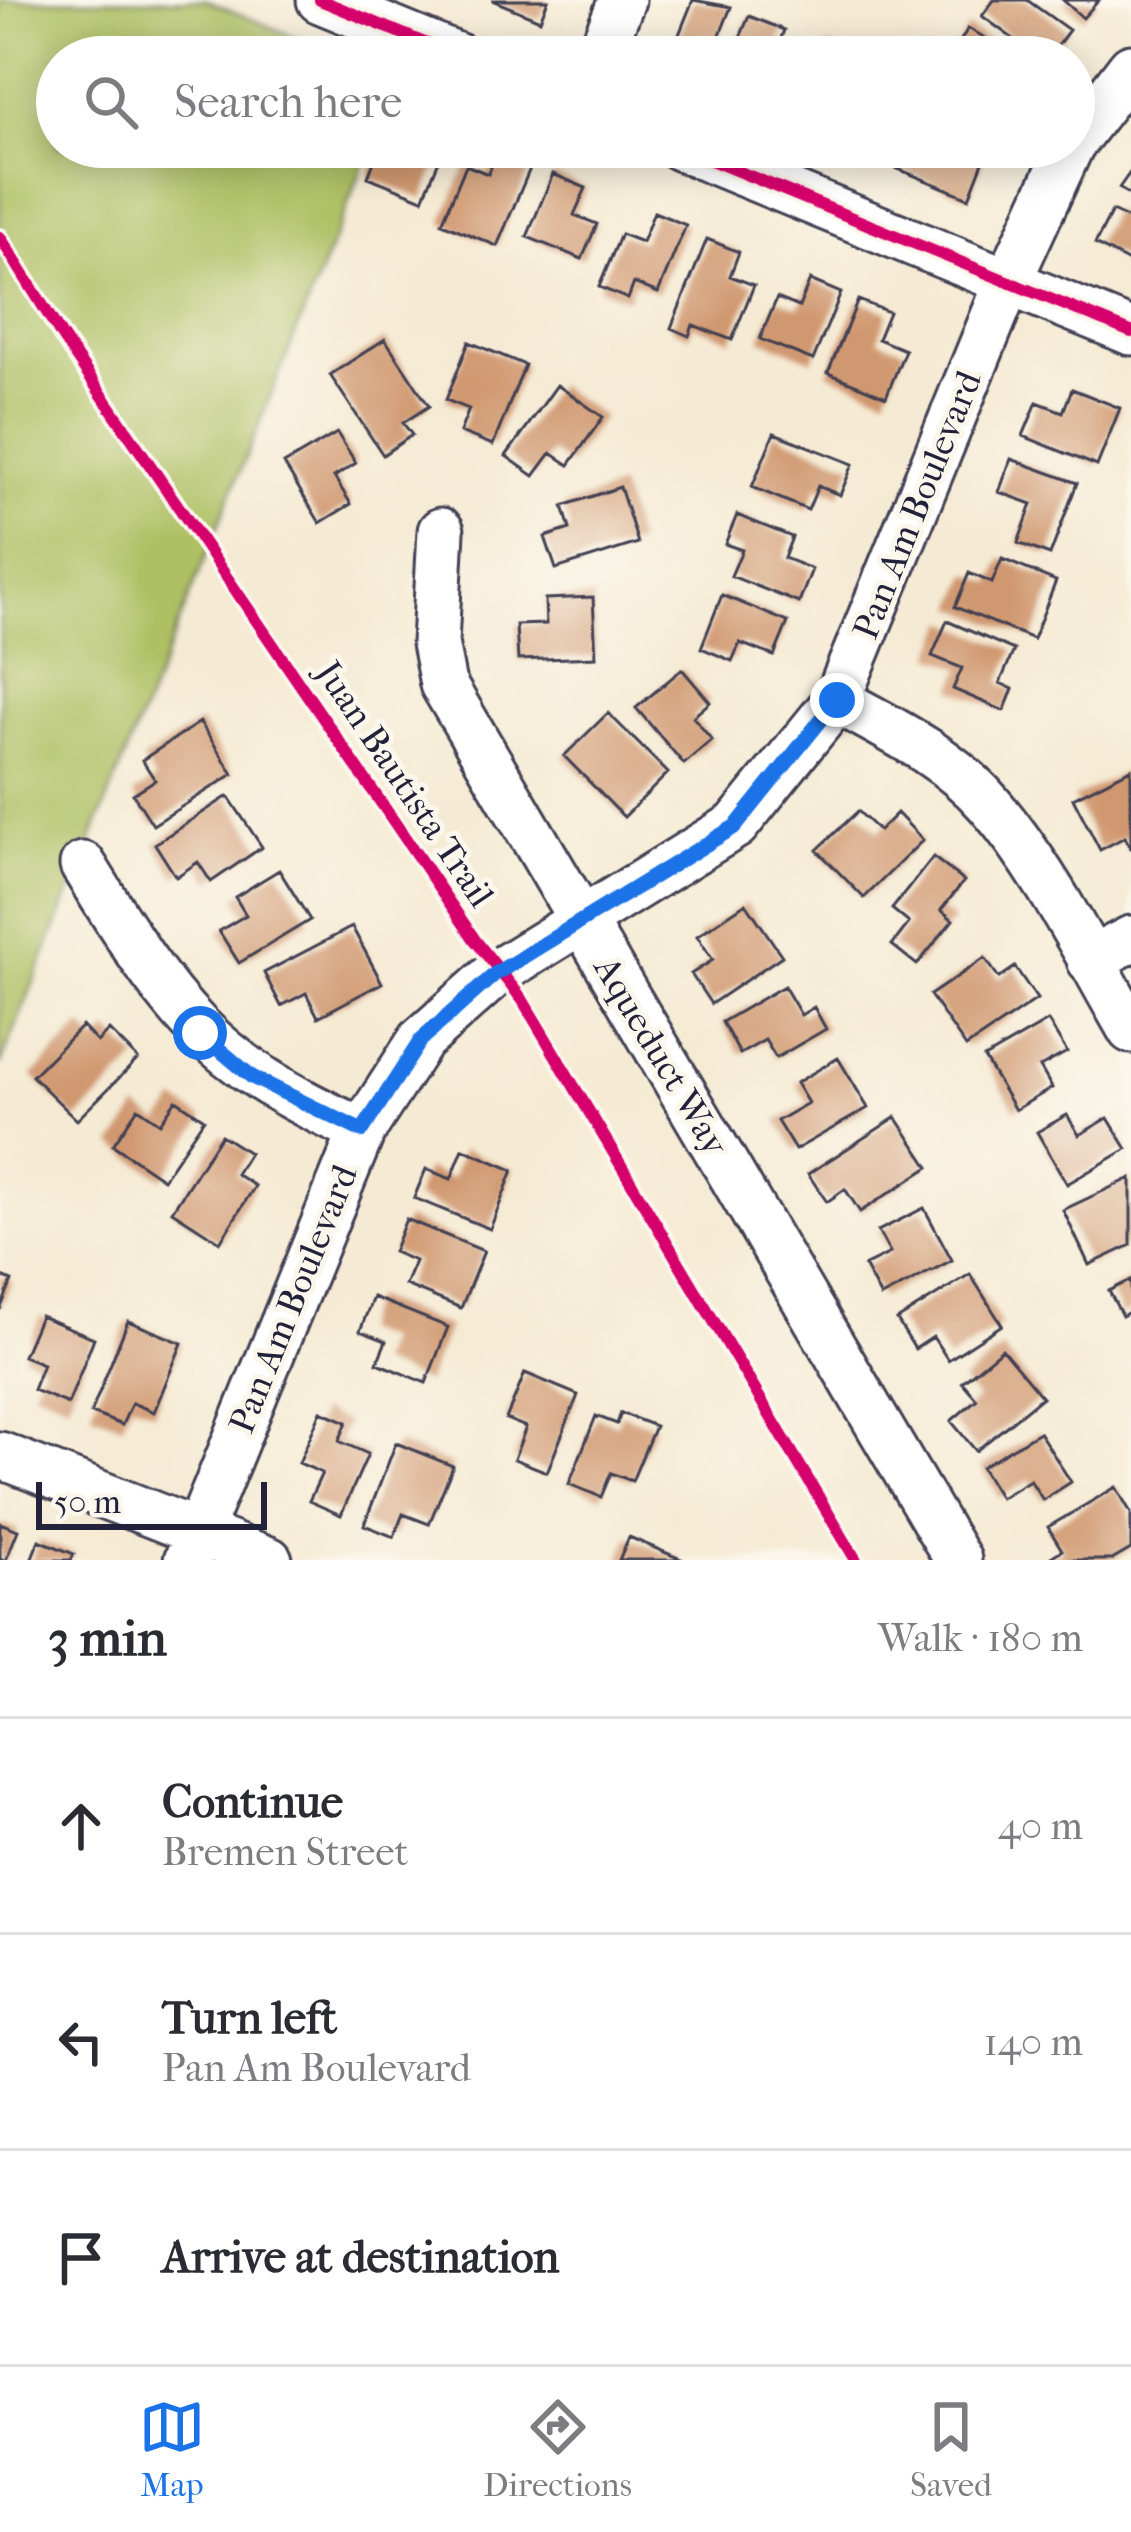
<!DOCTYPE html>
<meta charset="utf-8">
<style>
:root{--surface:#fff;--page:#f2f2f3;--text:#2b2b33;--muted:#7c7c81;--line:#e1e1e2;--accent:#1a73e8}
body{margin:0;font-family:"IM FELL French Canon",serif;background:var(--page);color:var(--text)}
.scale{position:absolute;left:36px;bottom:30px;width:231px;box-sizing:border-box;padding-left:12px;border:6px solid #22223b;border-top:0;font-size:33px;line-height:42px;white-space:nowrap;color:#22223b;-webkit-text-stroke:9px #fbf7ec;paint-order:stroke}
.stop{position:absolute;width:36px;height:36px;margin:-27px;border:9px solid #1a73e8;border-radius:50%;background:#fff}
.stop.end{background:#1a73e8;border-color:#fff;box-shadow:0 3px 12px #0008}
.list{margin:0;padding:0;list-style:none}
h2{display:flex;justify-content:space-between;align-items:center;height:156px;margin:0;padding:0 48px;font-size:51px}
h2 small{font-size:39px;font-weight:400;color:var(--muted)}
.list li{display:grid;grid-template-columns:78px 1fr auto;gap:36px;align-items:center;box-sizing:border-box;height:216px;padding:0 48px;border-top:3px solid var(--line)}
.list b{display:block;font-size:45px;white-space:nowrap}
.list p{margin:0;font-size:39px;white-space:nowrap;color:var(--muted)}
.list em{font-size:39px;font-style:normal;color:var(--muted)}
.icon{flex:none;width:66px;height:66px;fill:none;stroke:currentColor;stroke-width:2;stroke-linecap:round;stroke-linejoin:round}
.map{position:relative;flex:none;width:1131px;height:1560px;overflow:hidden}
.search{position:absolute;background:var(--surface);box-shadow:0 6px 30px #0003;left:36px;right:36px;top:36px;height:132px;display:flex;align-items:center;gap:30px;box-sizing:border-box;padding:0 42px;border-radius:66px;color:var(--muted);font-size:45px}
.sheet{height:804px;background:var(--surface)}
nav{display:flex;justify-content:space-around;align-items:center;box-sizing:border-box;height:168px;border-top:3px solid var(--line);background:var(--surface);font-size:33px;color:var(--muted)}
nav a{display:grid;justify-items:center;gap:6px}
nav .on{color:var(--accent)}
.map>svg:first-child{display:block}
</style>
<div class="map">
<svg width="1131" height="1560" viewBox="0 0 1131 1560">
<rect width="100%" height="100%" fill="#fbf7ec"/>
<filter id="ink" filterUnits="userSpaceOnUse"><feTurbulence type="fractalNoise" baseFrequency=".00833" numOctaves="2"/><feDisplacementMap in="SourceGraphic" scale="24" xChannelSelector="R" yChannelSelector="G"/><feConvolveMatrix kernelMatrix="1 2 1 2 8 2 1 2 1" color-interpolation-filters="sRGB"/></filter>
<filter id="wash" filterUnits="userSpaceOnUse"><feTurbulence type="fractalNoise" baseFrequency=".004" numOctaves="4" result="noise"/><feDisplacementMap in="SourceGraphic" scale="48" xChannelSelector="R" yChannelSelector="G"/><feGaussianBlur stdDeviation="2.7" result="paint"/><feColorMatrix in="noise" values="0 0 0 0 0 0 0 0 0 0 0 0 0 0 0 0 0 1.4 0 .05"/><feComposite in="paint" operator="in"/></filter>
<g filter="url(#wash)">
<rect width="100%" height="100%" fill="#f5ead3"/>
<path fill="#aec063" stroke="#68714f" stroke-width="3" d="M0 0H205L344 57H57V147H371L0 1066Z"/>
<g id="blocks">
<path fill="#d09870" d="M492 0H548L540 20Z
M693 0 731 7 711 57H670Z
M994 0H1027L1069 30 1049 57H1038L982 16Z
M1063 0H1099L1083 18Z
M749 16 784 30 774 57H732Z
M968 28 1018 57H951Z
M827 45 856 57H823Z
M380 147H418L440 158 423 199 368 177Z
M850 147H880L874 161Z
M901 147H947L983 162 969 198 893 167Z
M497 152 531 166 497 246 442 223 466 165 488 174Z
M1131 171V196L1119 188Z
M553 174 586 188 574 215 597 224 582 259 527 237Z
M1112 211 1131 220V263L1095 244Z
M654 212 686 225 658 293 634 283 628 299 599 287 621 234 642 242Z
M707 239 739 252 730 276 754 285 732 340 693 325 689 336 671 328Z
M810 280 841 293 813 360 760 339 777 298 799 307Z
M858 300 889 312 878 339 905 350 886 397 828 373Z
M385 339 429 406 403 423 412 435 383 455 330 375Z
M469 342 525 365 493 445 460 432 469 409 446 400Z
M557 385 603 417 569 465 551 453 534 476 506 456Z
M1072 389 1120 408 1097 466 1023 436 1037 402 1063 412Z
M337 433 356 463 334 477 351 504 320 523 284 464Z
M774 433 853 464 840 495 818 486 808 510 752 487Z
M1011 459 1077 483 1050 555 1018 543 1032 504 999 492Z
M620 487 638 543 556 569 545 537 570 529 563 506Z
M737 515 792 537 784 558 812 569 799 603 731 576 742 550 725 544Z
M1002 559 1056 581 1033 639 955 607 969 573 992 583Z
M722 595 788 622 774 656 740 643 732 661 701 648Z
M593 597 596 657 518 660 516 625 546 624 545 599Z
M947 621 1014 650 1000 683 1013 689 1004 711 953 689 962 668 932 656Z
M682 669 710 702 693 717 712 740 684 764 636 708Z
M608 713 668 773 624 817 564 756Z
M200 722 233 774 153 825 133 794 155 780 142 760Z
M1131 769V849L1125 837 1100 850 1073 798Z
M228 796 262 847 211 882 198 862 176 877 155 844Z
M858 811 879 831 897 813 923 840 864 898 817 850Z
M933 857 964 881 941 910 953 920 917 965 892 945 909 923 892 909Z
M279 870 310 920 239 963 219 931 246 915 235 897Z
M746 903 782 956 711 1004 691 974 713 960 697 936Z
M352 927 382 983 318 1017 306 993 281 1006 264 973Z
M985 958 999 978 1015 967 1037 999 966 1047 930 995Z
M784 986 801 1015 814 1007 826 1029 776 1058 765 1040 740 1054 722 1022Z
M1048 1021 1067 1052 1040 1067 1052 1088 1015 1110 984 1058Z
M82 1026 97 1042 109 1030 138 1059 77 1120 32 1076Z
M838 1058 868 1108 795 1150 777 1121 808 1103 796 1083Z
M176 1100 204 1119 163 1179 113 1145 138 1108 160 1123Z
M1067 1115 1079 1135 1108 1118 1127 1149 1067 1184 1037 1132Z
M896 1117 929 1167 860 1212 845 1189 827 1202 808 1174Z
M221 1135 249 1153 236 1174 255 1186 220 1242 172 1211Z
M463 1149 513 1170 490 1229 414 1198 426 1169 451 1179Z
M1131 1178V1245L1089 1265 1063 1210Z
M924 1208 952 1260 881 1297 864 1266 890 1253 878 1231Z
M406 1219 484 1251 461 1308 405 1285 415 1261 393 1252Z
M970 1274 1002 1325 948 1360 933 1337 915 1349 897 1320Z
M0 1276 12 1281 0 1310Z
M1131 1280V1311L1122 1316 1109 1291Z
M373 1297 448 1327 426 1383 377 1363 386 1341 360 1331Z
M40 1316 94 1338 68 1404 33 1390 43 1364 23 1356Z
M128 1321 182 1343 154 1412 132 1403 122 1425 91 1413Z
M1002 1349 1042 1397 976 1451 951 1421 977 1399 962 1382Z
M525 1373 578 1395 547 1472 514 1459 526 1427 506 1419Z
M321 1411 347 1422 339 1441 368 1454 341 1515 309 1501 322 1473 299 1463Z
M621 1413 655 1426 632 1481 611 1473 601 1497 569 1484 596 1416 617 1424Z
M1039 1432 1071 1482 1043 1500 1030 1480 1000 1498 981 1467Z
M396 1443 453 1466 429 1524 403 1514 394 1537 364 1525Z
M1116 1487 1131 1513V1549L1112 1560H1046L1062 1550 1048 1527Z
M0 1523 18 1530 6 1560H0Z
M629 1537 683 1560H619Z
M39 1540 74 1554 71 1560H31Z"/>
</g>
</g>
<g filter="url(#ink)">
<use href="#blocks" fill-opacity="0" stroke="#424052" stroke-width="3"/>
<g fill="none" stroke-linecap="round" stroke-linejoin="round">
<g stroke="#424052" stroke-width="51">
<path id="minor" d="M320 0 459 57
M599 57 622 0
M1074 141 1131 67
M679 147 1131 332
M441 531 435 643 443 684 958 1560
M837 700C890 729 949 757 989 804 1046 869 1087 955 1131 1030
M83 865C171 1007 204 1061 362 1131
M1090 960 1131 939
M0 1455 269 1560
M187 1560 362 1131 421 1040 495 974 736 825 837 700 1008 282 1070 147"/>
</g>
<use href="#minor" stroke="#fff" stroke-width="45"/>
<g stroke="#fbf7ec" stroke-width="20">
<path id="cycleway" d="M320 0 459 57
M679 147 1131 332
M0 237 63 338 475 940 522 999 856 1560"/>
</g>
<use href="#cycleway" stroke="#d6006c" stroke-width="12"/>
</g>
</g>
<g fill="none" stroke-linecap="round" stroke-linejoin="round" filter="url(#ink)">
<path stroke="#1a73e8" stroke-width="15" d="M200 1033 252 1077 362 1131 421 1040 495 974 736 826 837 700"/>
</g>
<g text-anchor="middle" dominant-baseline="central" stroke-width="10" stroke-linejoin="round" paint-order="stroke">
<g font-size="36" fill="#22223b" stroke="#fbf7ec">
<text transform="translate(917 505) rotate(-68)">Pan Am Boulevard</text>
<text transform="translate(405 784) rotate(56)">Juan Bautista Trail</text>
<text transform="translate(661 1056) rotate(59)">Aqueduct Way</text>
<text transform="translate(293 1299) rotate(-68)">Pan Am Boulevard</text>
</g>
</g>
</svg>
<div class="scale">50 m</div>
<div class="stop" style="left:200px;top:1033px"></div>
<div class="stop end" style="left:837px;top:700px"></div>
<div class="search"><svg class="icon" aria-label="search" viewBox="0 0 24 24"><circle cx="10" cy="10" r="6"/><path d="M15 15l6 6"/></svg>Search here</div>
</div>
<section class="sheet">
<h2>3 min<small>Walk · 180 m</small></h2>
<ul class="list">
<li><svg class="icon" aria-label="ahead" viewBox="0 0 24 24"><path d="M12 20V5M6 11l6-6 6 6"/></svg><div><b>Continue</b><p>Bremen Street</p></div><em>40 m</em></li>
<li><svg class="icon" aria-label="left" viewBox="0 0 24 24"><path d="M17 20v-9H6M10 6l-5 5 5 5"/></svg><div><b>Turn left</b><p>Pan Am Boulevard</p></div><em>140 m</em></li>
<li><svg class="icon" aria-label="arrive" viewBox="0 0 24 24"><path d="M6 21V4h12l-3 4 3 4H6"/></svg><div><b>Arrive at destination</b></div></li>
</ul>
</section>
<nav>
<a class="on"><svg class="icon" aria-label="map" viewBox="0 0 24 24"><path d="M3 6l6-2 6 2 6-2v14l-6 2-6-2-6 2zM9 4v14M15 6v14"/></svg>Map</a>
<a><svg class="icon" aria-label="directions" viewBox="0 0 24 24"><path d="M12 3l9 9-9 9-9-9zM9 14v-3h6M13 9l2 2-2 2"/></svg>Directions</a>
<a><svg class="icon" aria-label="saved" viewBox="0 0 24 24"><path d="M7 4h10v16l-5-4-5 4z"/></svg>Saved</a>
</nav>
